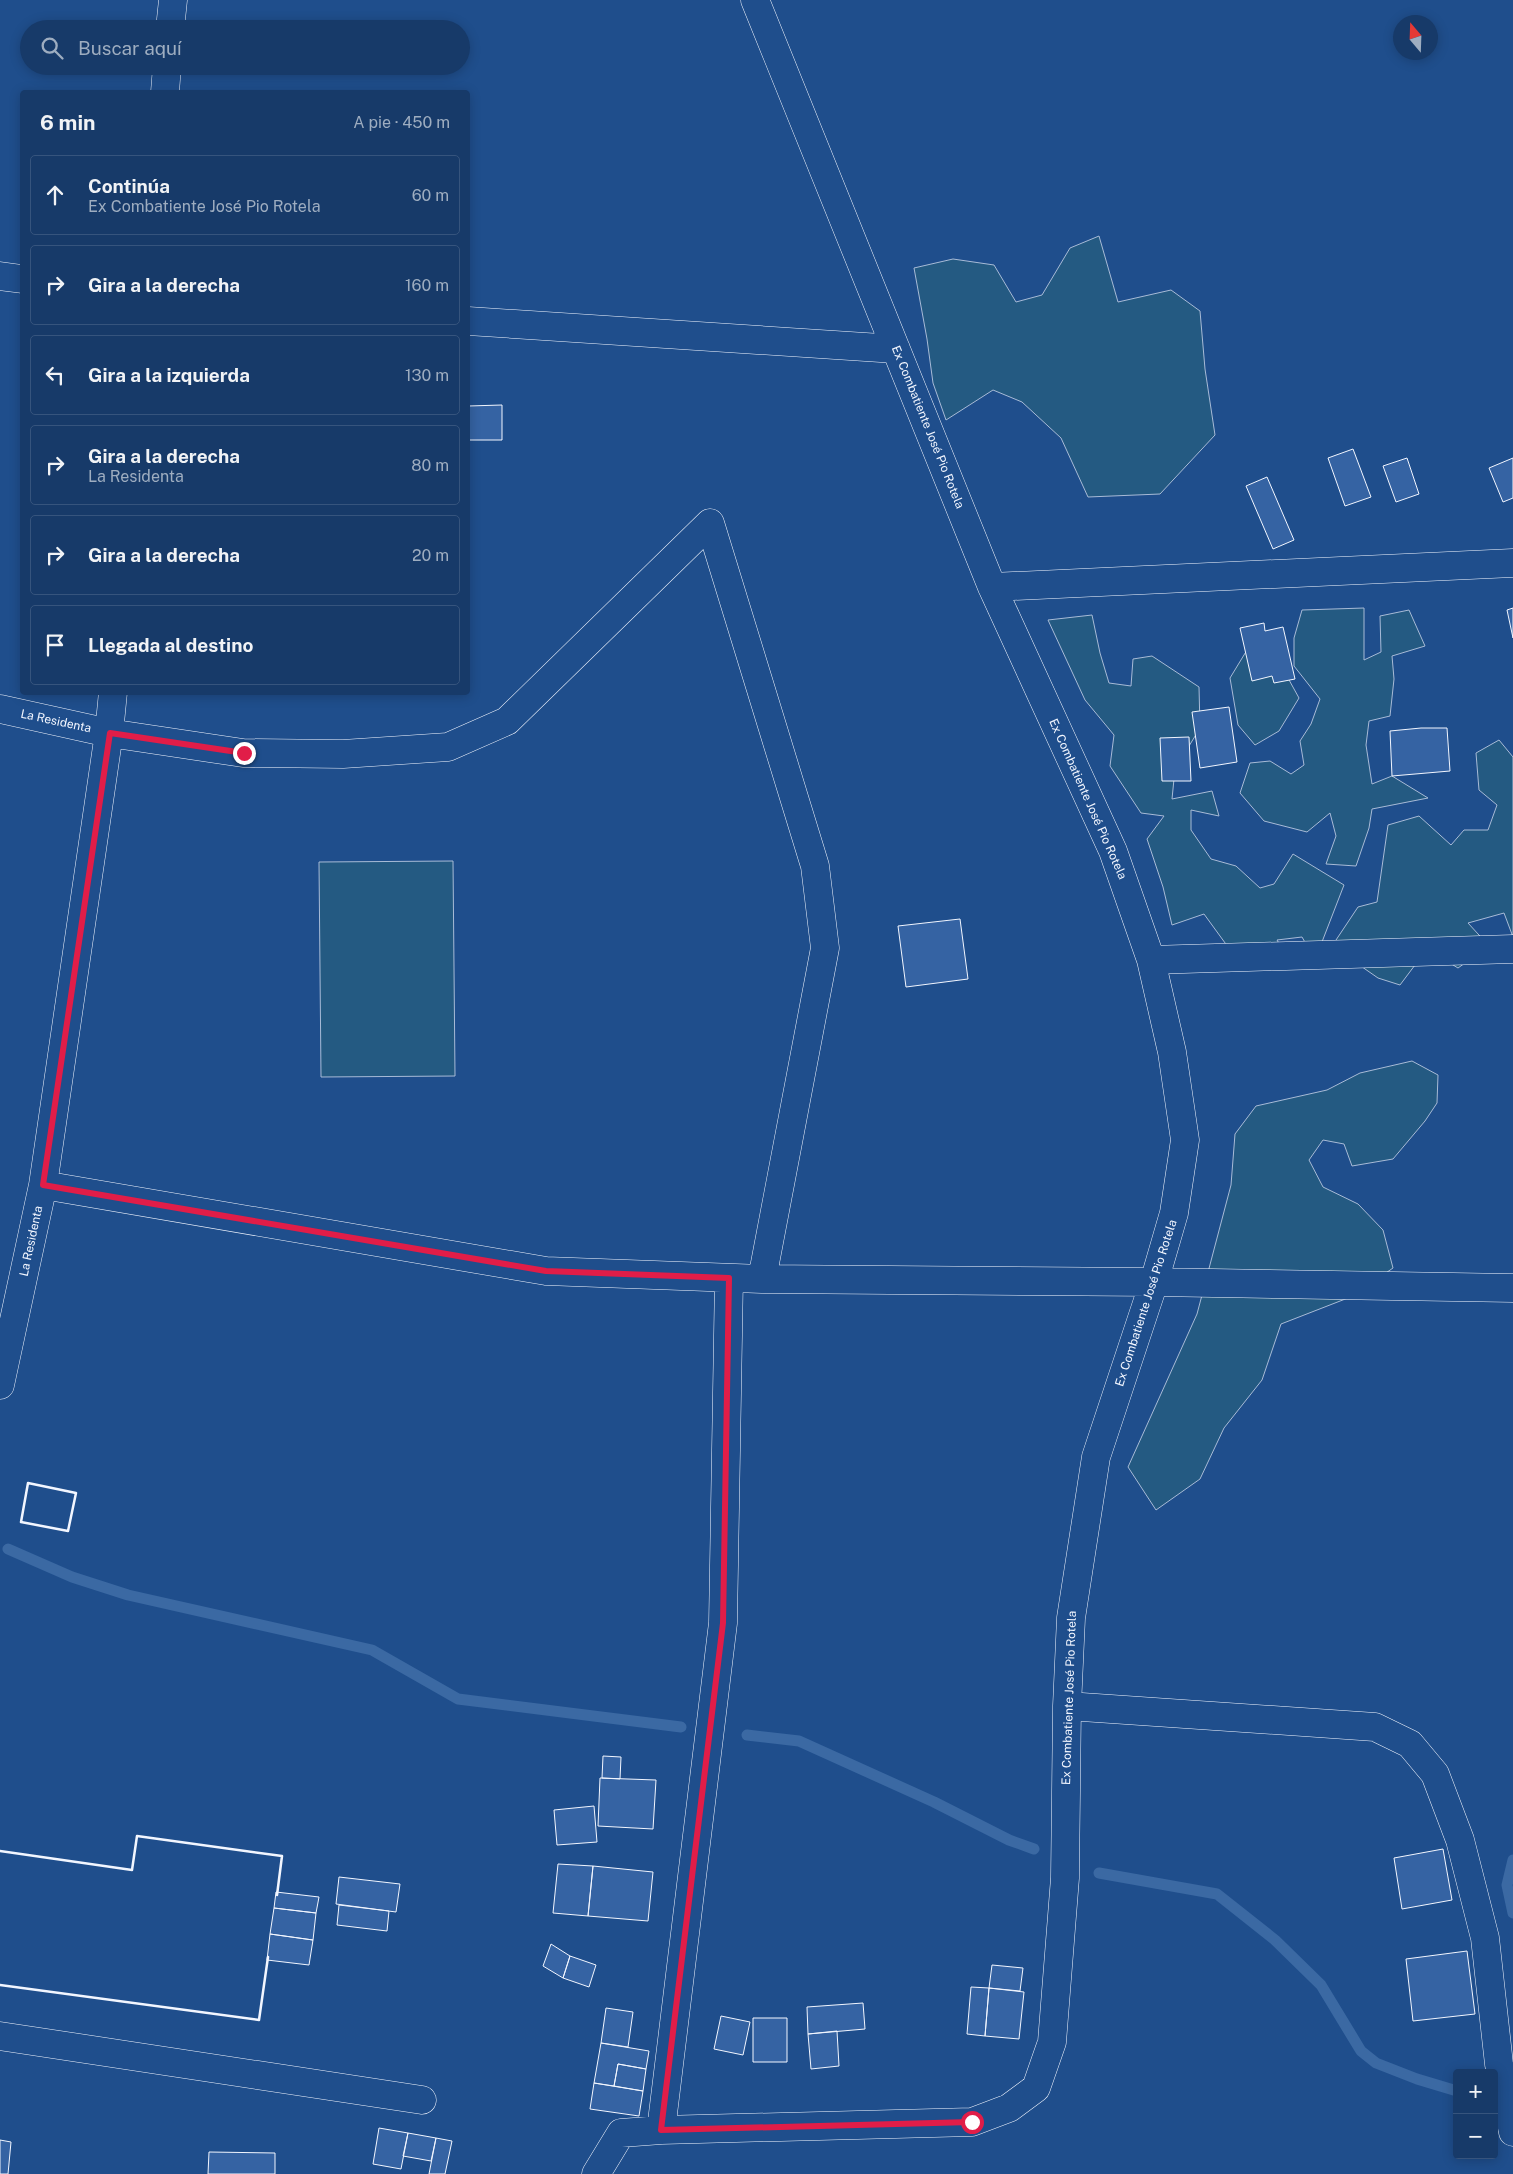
<!DOCTYPE html>
<html lang="es">
<meta charset="utf-8">
<style>
:root{--surface:#173a69;--page:#244571;--text:#f1f3f6;--muted:#9eadc0;--line:#36547d}
body{margin:0;font-family:"Public Sans",sans-serif;background:var(--page);color:var(--text)}
.controls{position:absolute;right:15px;bottom:15px;display:grid;overflow:hidden;border-radius:5px;box-shadow:0 2px 12px #0003}
.controls button{width:45px;height:45px;display:grid;place-items:center;padding:0;border:0;border-bottom:1px solid var(--line);background:var(--surface);color:var(--text);font:25px sans-serif}
.compass{position:absolute;left:1393px;top:15px;width:45px;height:45px;border-radius:50%;background:var(--surface);box-shadow:0 2px 12px #0003;rotate:341deg}
.stop{position:absolute;width:15px;height:15px;margin:-11px;border:4px solid #e11d48;border-radius:50%;background:#fff}
.stop.end{background:#e11d48;border-color:#fff;box-shadow:0 1px 5px #0008}
.list{margin:0;padding:0;list-style:none}
h2{display:flex;justify-content:space-between;align-items:center;height:65px;margin:0;padding:0 20px;font-size:21px}
h2 small{font-size:16px;font-weight:400;color:var(--muted)}
.list li{display:grid;grid-template-columns:32px 1fr auto;gap:15px;align-items:center;box-sizing:border-box;height:80px;margin:0 10px 10px;padding:0 10px;border:1px solid var(--line);border-radius:5px}
.list b{display:block;font-size:19px;white-space:nowrap}
.list p{margin:0;font-size:16px;white-space:nowrap;color:var(--muted)}
.list em{font-size:16px;font-style:normal;color:var(--muted)}
.icon{flex:none;width:28px;height:28px;fill:none;stroke:currentColor;stroke-width:2;stroke-linecap:round;stroke-linejoin:round}
.map{position:relative;flex:none;width:1513px;height:2174px;overflow:hidden}
.search{position:absolute;background:var(--surface);box-shadow:0 2px 12px #0003;left:20px;top:20px;width:450px;height:55px;display:flex;align-items:center;gap:12px;box-sizing:border-box;padding:0 18px;border-radius:28px;color:var(--muted);font-size:19px}
.panel{position:absolute;background:var(--surface);box-shadow:0 2px 12px #0003;left:20px;top:90px;width:450px;height:605px;border-radius:5px}
.map>svg:first-child{display:block}
</style>
<div class="map">
<svg width="1513" height="2174" viewBox="0 0 1513 2174">
<rect width="100%" height="100%" fill="#1f4e8c"/>
<path fill="#245a82" stroke="#a8bbd7" d="M1099 236 1118 302 1171 290 1200 311 1205 369 1215 435 1160 494 1088 497 1061 438 1022 402 993 390 946 420 933 383 927 339 914 268 953 259 994 265 1016 302 1042 295 1070 248Z
M1364 608V660L1381 652 1380 616 1409 610 1425 646 1392 656 1394 679 1390 716 1369 721 1366 745 1372 784 1392 776 1428 798 1372 809 1369 828 1356 866 1326 864 1336 836 1330 813 1307 832 1264 821 1240 793 1250 763 1270 761 1291 774 1304 765 1300 741 1311 724 1320 699 1294 666V638L1302 610Z
M1092 615 1100 653 1109 683 1131 686 1133 659 1152 656 1199 687 1200 728 1175 769 1172 799 1212 791 1219 816 1191 810V830L1211 859 1236 866 1260 888 1274 884 1293 854 1344 885 1315 960 1302 937 1277 940 1292 965 1228 947 1204 914 1172 925 1163 887 1147 839 1164 816 1141 813 1110 766 1114 735 1085 700 1048 620Z
M1247 650 1283 669 1299 698 1279 731 1255 745 1238 725 1230 678Z
M1499 740 1513 757V937L1504 913 1468 923 1489 946 1458 968 1427 949 1400 985 1378 978 1332 946 1358 907 1377 902 1388 825 1419 816 1451 845 1464 830H1488L1497 805 1479 790 1476 753Z
M453 861 455 1076 321 1077 319 862Z
M1412 1061 1438 1075 1437 1103 1425 1121 1393 1159 1352 1166 1344 1144 1323 1140 1309 1160 1323 1187 1358 1204 1383 1230 1393 1268 1353 1296 1281 1324 1262 1380 1224 1428 1200 1479 1156 1510 1128 1467 1197 1314 1231 1185 1235 1134 1256 1106 1327 1090 1360 1073Z"/>
<g fill="none" stroke-linecap="round" stroke-linejoin="round">
<path stroke="#3b69a3" stroke-width="11" d="M8 1549 72 1577 128 1595 372 1650 458 1699 681 1727
M747 1735 799 1741 934 1802 1009 1840 1034 1849
M1513 1860 1507 1885 1513 1913
M1099 1873 1217 1894 1275 1940 1321 1985 1361 2051 1376 2063 1417 2079 1457 2091"/>
</g>
<path fill="#3563a3" stroke="#f2f6ff" d="M502 405V440H468V406Z
M1353 449 1371 497 1345 506 1328 458Z
M1407 458 1419 494 1396 502 1383 466Z
M1513 458V498L1503 502 1489 468Z
M1267 477 1294 540 1273 549 1246 486Z
M1513 608V638L1507 610Z
M1264 623 1265 631 1283 627 1295 679 1274 683 1272 676 1252 681 1240 628Z
M1229 707 1237 762 1200 768 1192 712Z
M1421 728H1447L1450 771 1392 776 1390 731Z
M1189 737 1191 781H1162L1160 738Z
M960 919 968 979 906 987 898 926Z
M603 1756 621 1757 620 1779 602 1778Z
M600 1778 656 1780 653 1829 598 1826Z
M594 1806 597 1842 557 1845 554 1810Z
M1443 1849 1452 1900 1402 1909 1394 1858Z
M558 1864 593 1866 588 1916 553 1913Z
M593 1866 653 1872 648 1921 588 1916Z
M339 1877 400 1884 396 1912 336 1904Z
M276 1892 319 1897 316 1913 274 1908Z
M339 1905 389 1911 387 1931 337 1925Z
M274 1908 316 1913 313 1940 270 1934Z
M270 1934 313 1940 309 1965 267 1960Z
M551 1944 570 1956 563 1978 543 1966Z
M1467 1951 1475 2014 1413 2021 1406 1959Z
M570 1956 596 1965 589 1987 563 1978Z
M992 1965 1023 1968 1020 1991 989 1988Z
M971 1987 989 1988 985 2036 967 2034Z
M989 1988 1024 1992 1019 2039 985 2036Z
M863 2003 865 2029 808 2034 807 2007Z
M606 2008 633 2012 628 2047 601 2043Z
M721 2016 750 2022 743 2055 714 2049Z
M753 2018H787V2062H753Z
M837 2031 839 2066 811 2069 808 2034Z
M601 2043 649 2051 646 2069 618 2064 614 2086 594 2083Z
M618 2064 646 2069 643 2091 614 2086Z
M594 2083 643 2091 639 2116 590 2109Z
M379 2128 408 2133 401 2169 373 2164Z
M408 2133 436 2138 431 2161 403 2156Z
M436 2138 452 2141 445 2174H429Z
M0 2140 11 2142 8 2174H0Z
M209 2152 275 2153V2174H208Z"/>
<g fill="none" stroke-linecap="round" stroke-linejoin="round">
<g stroke="#f2f6ff" stroke-width="29">
<path id="minor" d="M170 29 173 0
M165 92 167 66
M0 276 22 279
M468 321 896 349
M992 587 1513 563
M113 692 109 733 243 753 343 754 448 747 507 721 710 523 815 866 825 948 762 1279
M0 709 109 733 43 1185 0 1385
M1151 960 1513 949
M43 1185 546 1271 762 1279 1154 1282 1513 1288
M1067 1706 1375 1727 1410 1744 1435 1774 1460 1840 1485 1938 1499 2064 1513 2132
M0 2036 422 2100
M661 2130 723 1623 729 1278
M596 2174 621 2133 661 2130 972 2122 1009 2108 1036 2088 1052 2042 1065 1878 1067 1706 1071 1618 1096 1457 1154 1282 1174 1213 1185 1140 1172 1052 1151 960 1113 851 992 587 755 0"/>
</g>
<use href="#minor" stroke="#1f4e8c" stroke-width="28"/>
<path stroke="#f2f6ff" stroke-width="2.5" d="M28 1483 76 1493 68 1531 21 1522Z
M0 1851 132 1870 137 1836 282 1856 277 1895
M0 1985 259 2020 268 1957"/>
</g>
<g fill="none" stroke-linecap="round" stroke-linejoin="round">
<path stroke="#e11d48" stroke-width="6" d="M244 753 110 733 43 1185 546 1271 729 1278 723 1623 661 2130 972 2122"/>
</g>
<g text-anchor="middle" dominant-baseline="central" stroke-width="4" stroke-linejoin="round" paint-order="stroke">
<g font-size="12" fill="#f2f6ff" stroke="#1f4e8c">
<text transform="translate(928 427) rotate(68)">Ex Combatiente José Pio Rotela</text>
<text transform="translate(56 721) rotate(12)">La Residenta</text>
<text transform="translate(1088 799) rotate(66)">Ex Combatiente José Pio Rotela</text>
<text transform="translate(31 1241) rotate(-78)">La Residenta</text>
<text transform="translate(1146 1303) rotate(-72)">Ex Combatiente José Pio Rotela</text>
<text transform="translate(1069 1698) rotate(-88)">Ex Combatiente José Pio Rotela</text>
</g>
</g>
</svg>
<div class="controls">
<button>+</button>
<button>−</button>
</div>
<svg class="compass" viewBox="-18 -18 36 36"><path d="M0-13l5 13h-10z" fill="#e53935"/><path d="M0 13l5-13h-10z" fill="#9eadc0"/></svg>
<div class="stop" style="left:972px;top:2122px"></div>
<div class="stop end" style="left:244px;top:753px"></div>
<div class="search"><svg class="icon" aria-label="search" viewBox="0 0 24 24"><circle cx="10" cy="10" r="6"/><path d="M15 15l6 6"/></svg>Buscar aquí</div>
<section class="panel">
<h2>6 min<small>A pie · 450 m</small></h2>
<ul class="list">
<li><svg class="icon" aria-label="ahead" viewBox="0 0 24 24"><path d="M12 20V5M6 11l6-6 6 6"/></svg><div><b>Continúa</b><p>Ex Combatiente José Pio Rotela</p></div><em>60 m</em></li>
<li><svg class="icon" aria-label="right" viewBox="0 0 24 24"><path d="M7 20v-9h11M14 6l5 5-5 5"/></svg><div><b>Gira a la derecha</b></div><em>160 m</em></li>
<li><svg class="icon" aria-label="left" viewBox="0 0 24 24"><path d="M17 20v-9H6M10 6l-5 5 5 5"/></svg><div><b>Gira a la izquierda</b></div><em>130 m</em></li>
<li><svg class="icon" aria-label="right" viewBox="0 0 24 24"><path d="M7 20v-9h11M14 6l5 5-5 5"/></svg><div><b>Gira a la derecha</b><p>La Residenta</p></div><em>80 m</em></li>
<li><svg class="icon" aria-label="right" viewBox="0 0 24 24"><path d="M7 20v-9h11M14 6l5 5-5 5"/></svg><div><b>Gira a la derecha</b></div><em>20 m</em></li>
<li><svg class="icon" aria-label="arrive" viewBox="0 0 24 24"><path d="M6 21V4h12l-3 4 3 4H6"/></svg><div><b>Llegada al destino</b></div></li>
</ul>
</section>
</div>
